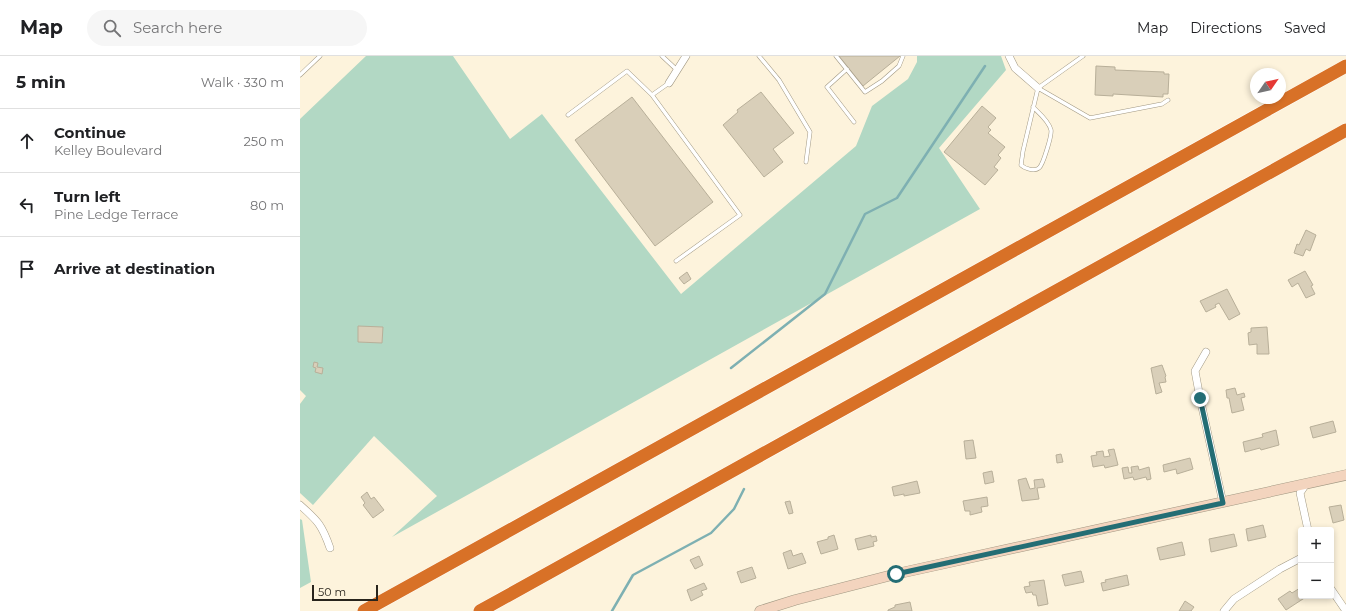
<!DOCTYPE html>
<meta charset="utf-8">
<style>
:root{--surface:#fff;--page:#f6f6f6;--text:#202124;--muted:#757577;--line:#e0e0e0}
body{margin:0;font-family:Montserrat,sans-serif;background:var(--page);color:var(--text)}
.controls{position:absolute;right:12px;bottom:12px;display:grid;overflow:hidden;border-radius:4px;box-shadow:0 2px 6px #0003}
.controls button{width:36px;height:36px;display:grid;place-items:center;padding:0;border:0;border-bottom:1px solid var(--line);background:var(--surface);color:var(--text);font:20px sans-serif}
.compass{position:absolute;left:950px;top:12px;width:36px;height:36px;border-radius:50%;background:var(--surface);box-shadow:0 2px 6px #0003;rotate:56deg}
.scale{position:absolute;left:12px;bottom:10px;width:66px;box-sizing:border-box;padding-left:4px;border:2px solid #28241c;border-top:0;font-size:11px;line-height:14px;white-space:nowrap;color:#28241c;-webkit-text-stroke:3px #fdf3dc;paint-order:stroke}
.stop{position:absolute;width:12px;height:12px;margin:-9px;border:3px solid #236d74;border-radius:50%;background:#fff}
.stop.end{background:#236d74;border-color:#fff;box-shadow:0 1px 4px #0008}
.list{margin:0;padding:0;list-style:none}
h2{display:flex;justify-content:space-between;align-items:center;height:52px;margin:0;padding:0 16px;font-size:17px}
h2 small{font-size:13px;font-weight:400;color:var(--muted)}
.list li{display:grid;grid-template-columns:26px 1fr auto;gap:12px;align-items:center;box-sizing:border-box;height:64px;padding:0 16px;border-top:1px solid var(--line)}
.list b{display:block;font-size:15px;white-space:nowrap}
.list p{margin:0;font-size:13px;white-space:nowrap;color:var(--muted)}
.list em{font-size:13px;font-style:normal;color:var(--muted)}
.icon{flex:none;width:22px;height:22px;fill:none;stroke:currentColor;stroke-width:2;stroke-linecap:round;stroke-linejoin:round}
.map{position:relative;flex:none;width:1046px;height:555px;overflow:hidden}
header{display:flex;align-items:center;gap:24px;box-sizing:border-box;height:56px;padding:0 20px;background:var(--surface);border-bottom:1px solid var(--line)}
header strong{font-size:19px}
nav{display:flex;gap:22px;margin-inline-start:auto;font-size:14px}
.search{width:280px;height:36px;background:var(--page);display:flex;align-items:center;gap:10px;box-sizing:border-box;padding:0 14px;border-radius:22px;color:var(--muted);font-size:15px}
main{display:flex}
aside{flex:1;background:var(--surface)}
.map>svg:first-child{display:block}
</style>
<header>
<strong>Map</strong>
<div class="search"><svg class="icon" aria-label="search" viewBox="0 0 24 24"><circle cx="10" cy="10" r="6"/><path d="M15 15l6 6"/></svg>Search here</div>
<nav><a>Map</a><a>Directions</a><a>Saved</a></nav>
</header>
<main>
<aside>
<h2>5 min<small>Walk · 330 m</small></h2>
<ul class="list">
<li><svg class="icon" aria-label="ahead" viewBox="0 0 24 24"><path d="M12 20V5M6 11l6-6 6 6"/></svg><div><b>Continue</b><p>Kelley Boulevard</p></div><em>250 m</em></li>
<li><svg class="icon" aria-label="left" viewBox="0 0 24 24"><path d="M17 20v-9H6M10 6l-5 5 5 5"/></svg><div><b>Turn left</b><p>Pine Ledge Terrace</p></div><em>80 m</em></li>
<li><svg class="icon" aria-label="arrive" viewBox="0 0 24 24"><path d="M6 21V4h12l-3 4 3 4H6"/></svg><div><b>Arrive at destination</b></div></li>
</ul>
</aside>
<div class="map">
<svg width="1046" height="555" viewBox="0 0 1046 555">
<rect width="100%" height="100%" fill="#fdf3dc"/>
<path fill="#b2d8c4" d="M66 0H153L210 83 242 58 381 238 556 90 572 50 608 23 617 6V0H701L706 14 639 92 680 153 92 481 137 440 74 380 13 449 0 437V348L6 340 0 334V63Z
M0 463 2 464 11 526 0 532Z"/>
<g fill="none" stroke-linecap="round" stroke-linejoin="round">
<path stroke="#7eb0b2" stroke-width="2.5" d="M431 312 525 238 565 158 597 142 685 10
M312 555 333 519 411 477 434 453 444 433"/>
</g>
<path fill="#d9cfb9" stroke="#b8af99" d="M539 0H600L563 30Z
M796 10 815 11V14L864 16V18H869L868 38H863V41L813 38V40L795 39Z
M461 36 494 77 473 93 483 106 464 121 423 69 438 56 437 54Z
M332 41 413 146 355 190 275 84Z
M682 50 696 62 688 71 691 74 688 77 705 91 698 99 701 102 694 111 698 114 685 129 644 96Z
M1006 174 1016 179 1010 195 1006 193 1003 200 994 197 997 188 999 189Z
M1005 215 1013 229 1011 230 1015 238 1006 242 998 227 992 231 988 224Z
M387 216 391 223 384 228 379 222Z
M927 233 940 258 929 264 919 247 915 249 916 251 906 256 900 245Z
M58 270 83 271 82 287 58 286Z
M967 271 969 298H957V288L949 289 948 277 951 276V272Z
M14 306 18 307 17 311 23 312 22 318 15 316 16 312 13 311Z
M862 309 866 320 865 321 866 326 859 327 862 336 856 338 851 312Z
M935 332 937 339 944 337 945 341 941 342 944 354 932 357 929 342H927L926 334Z
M1033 365 1036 376 1013 382 1010 371Z
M976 374 979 389 961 394 960 392 945 396 943 386 963 381 962 378Z
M673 384 676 402 666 403 664 385Z
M814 393 818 409 805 412 804 409 793 411 791 400 797 399 796 396 803 395 804 401 810 400 808 394Z
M761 398 763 406 757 407 756 399Z
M890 402 893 413 877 418 876 413 864 416 863 409Z
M838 410 839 414 849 411 851 423 847 424 846 421 834 424 833 421 824 423 822 412 828 411 829 417H832L831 411Z
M692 415 694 426 685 428 683 417Z
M726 422 730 433 735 432 734 424 743 423 745 431 737 432 739 443 722 445 718 424Z
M617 425 620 437 604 440V438L594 440 592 431Z
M67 436 71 443 74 441 84 454 73 462 63 449 65 447 61 441Z
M687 441 688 450 681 451 682 456 670 459V455H665L663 445Z
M490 445 493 457 489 458 485 446Z
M1041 449 1044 464 1033 467 1029 451Z
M963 469 966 481 948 485 946 473Z
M934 478 937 490 911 496 909 483Z
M534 479 538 493 521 498 517 486 528 483V481Z
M571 479V481L576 480 577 485 573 486 574 490 558 494 555 483Z
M882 486 885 499 860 504 857 492Z
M491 494 493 500 502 497 506 507 488 513 483 497Z
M399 500 403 509 395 513 390 504Z
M452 511 456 522 441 527 437 516Z
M781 515 784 526 765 530 762 519Z
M827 519 829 529 803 535 801 527 806 526 805 524Z
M744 524 748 548 738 550 736 539H733L732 536 726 537 724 531 730 530 729 526Z
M404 527 407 533 401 535 403 539 391 545 387 534Z
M1000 532 1001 534V540L1006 541 986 554 978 543 990 535 992 537Z
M885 545 894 551 891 555H879Z
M610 546 612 555H588V554L595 551V549Z"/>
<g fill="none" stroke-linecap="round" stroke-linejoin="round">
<g stroke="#a19883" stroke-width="4.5">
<path id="lane" d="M362 0 377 14
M459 0 479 24 510 76 506 106
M536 0 565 36 582 25 599 10 603 0
M547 13 527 31 554 66
M0 19 20 0
M369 27 352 39 440 159 376 205
M738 32 790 62 862 48 868 44
M733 51C739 57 749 65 751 74 752 79 743 109 739 112 734 116 724 112 721 109L723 95 738 32 783 0
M268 59 327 15 352 39"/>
</g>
<g stroke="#a19883" stroke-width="8">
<path id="street" d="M709 0 715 12 738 32
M369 27 386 0
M906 296 895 315 900 342 923 447
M1006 428 1000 437 1008 474
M0 449C18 465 22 469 30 492
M1031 533 1046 555
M924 555 934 543 980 513 1001 502"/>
</g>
<g stroke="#a19883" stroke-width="11">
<path id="secondary" d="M460 555 495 544 596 518 1046 419"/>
</g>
<g stroke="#fff" stroke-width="14">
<path id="highway" d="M64 555 1046 10
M180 555 1046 74"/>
</g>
<use href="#lane" stroke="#fff" stroke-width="3.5"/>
<use href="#street" stroke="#fff" stroke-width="7"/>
<use href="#secondary" stroke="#f3d4be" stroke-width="10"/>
<use href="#highway" stroke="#d87127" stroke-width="13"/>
</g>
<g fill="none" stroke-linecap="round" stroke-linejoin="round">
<path stroke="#236d74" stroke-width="5" d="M596 518 923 447 900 342"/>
</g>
</svg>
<div class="controls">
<button>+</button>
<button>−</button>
</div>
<svg class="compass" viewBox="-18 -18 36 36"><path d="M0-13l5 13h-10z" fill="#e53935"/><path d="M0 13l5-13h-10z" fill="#757577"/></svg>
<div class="scale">50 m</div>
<div class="stop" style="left:596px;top:518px"></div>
<div class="stop end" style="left:900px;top:342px"></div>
</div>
</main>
